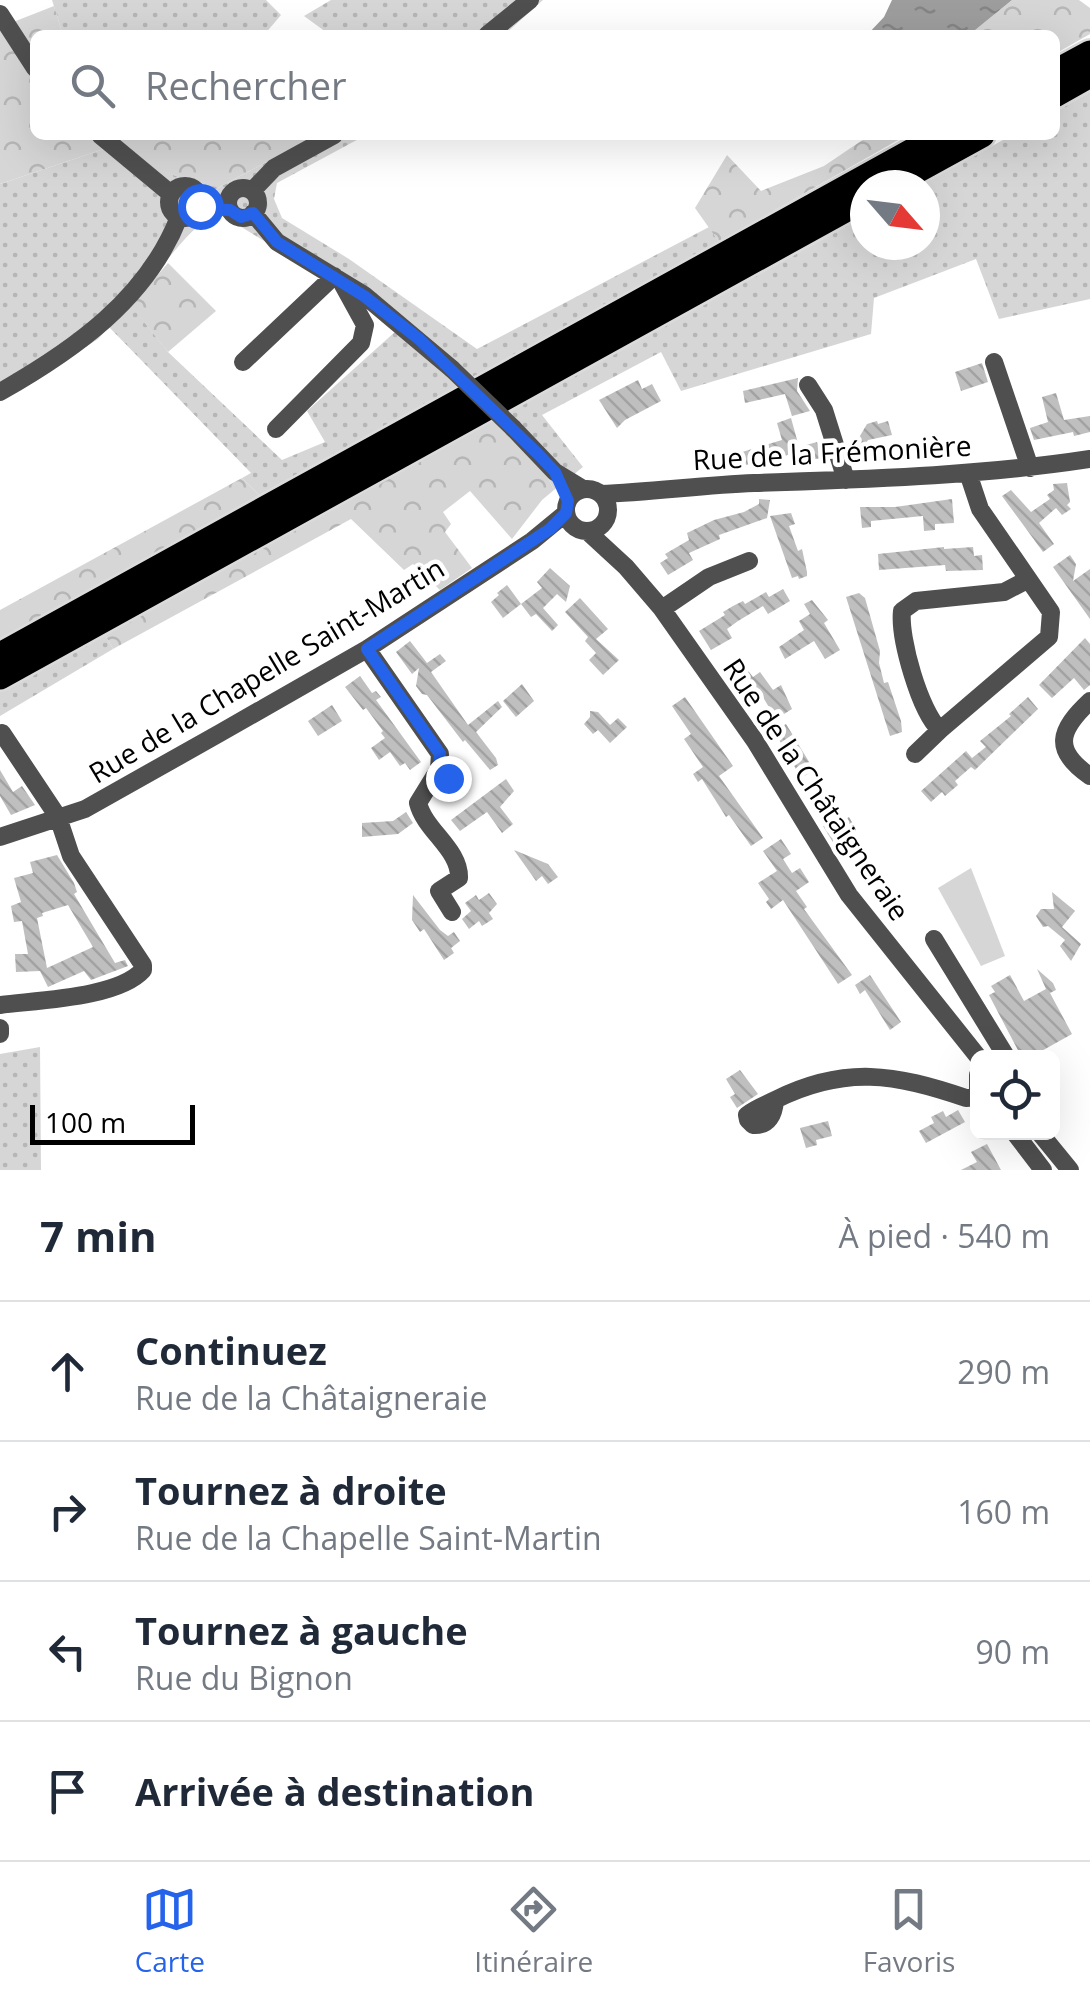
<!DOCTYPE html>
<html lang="fr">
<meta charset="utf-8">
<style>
:root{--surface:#fff;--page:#f6f6f7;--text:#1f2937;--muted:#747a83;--line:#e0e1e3;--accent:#2563eb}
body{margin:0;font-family:"Open Sans",sans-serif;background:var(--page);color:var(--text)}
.controls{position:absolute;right:30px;bottom:30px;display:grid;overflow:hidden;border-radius:15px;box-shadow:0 10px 40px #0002}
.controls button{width:90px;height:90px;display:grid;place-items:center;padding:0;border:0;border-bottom:2px solid var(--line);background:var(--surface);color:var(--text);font:50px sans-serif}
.compass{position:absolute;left:850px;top:170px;width:90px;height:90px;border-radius:50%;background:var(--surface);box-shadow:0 10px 40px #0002;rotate:118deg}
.scale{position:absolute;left:30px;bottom:25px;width:165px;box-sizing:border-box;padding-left:10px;border:5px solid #000;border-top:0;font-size:28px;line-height:35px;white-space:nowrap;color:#000;-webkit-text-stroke:8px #fff;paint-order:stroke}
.stop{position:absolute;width:30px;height:30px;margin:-22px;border:8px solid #2563eb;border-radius:50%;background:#fff}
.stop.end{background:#2563eb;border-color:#fff;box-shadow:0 2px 10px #0008}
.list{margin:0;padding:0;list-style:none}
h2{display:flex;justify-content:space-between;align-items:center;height:130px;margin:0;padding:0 40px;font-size:42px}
h2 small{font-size:32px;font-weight:400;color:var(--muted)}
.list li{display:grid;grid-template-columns:65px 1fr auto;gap:30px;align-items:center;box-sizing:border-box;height:140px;padding:0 40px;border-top:2px solid var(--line)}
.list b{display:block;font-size:38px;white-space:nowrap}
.list p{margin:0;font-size:32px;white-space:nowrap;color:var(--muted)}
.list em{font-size:32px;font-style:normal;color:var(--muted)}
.icon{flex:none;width:55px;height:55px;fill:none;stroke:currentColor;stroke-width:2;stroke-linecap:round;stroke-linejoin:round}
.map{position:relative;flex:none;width:1090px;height:1170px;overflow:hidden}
.search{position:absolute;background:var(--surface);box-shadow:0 10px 40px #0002;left:30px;right:30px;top:30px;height:110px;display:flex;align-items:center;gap:25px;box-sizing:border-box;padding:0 35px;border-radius:15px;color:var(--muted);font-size:38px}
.sheet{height:690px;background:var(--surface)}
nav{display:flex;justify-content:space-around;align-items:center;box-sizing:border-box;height:140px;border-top:2px solid var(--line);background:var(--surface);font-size:28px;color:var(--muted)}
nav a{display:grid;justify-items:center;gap:5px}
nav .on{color:var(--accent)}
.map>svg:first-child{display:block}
</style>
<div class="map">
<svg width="1090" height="1170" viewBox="0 0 1090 1170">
<defs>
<pattern id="grass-dots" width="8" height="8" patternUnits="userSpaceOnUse" patternTransform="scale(2.5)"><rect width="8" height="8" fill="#d6d6d6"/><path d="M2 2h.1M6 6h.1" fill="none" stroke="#b6b6b6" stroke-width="1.8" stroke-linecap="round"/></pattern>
<pattern id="forest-crowns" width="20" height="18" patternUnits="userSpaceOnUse" patternTransform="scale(2.5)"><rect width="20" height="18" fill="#d6d6d6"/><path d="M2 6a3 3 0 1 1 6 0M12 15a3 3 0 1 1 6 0" fill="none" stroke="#b6b6b6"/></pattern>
<pattern id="water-ripples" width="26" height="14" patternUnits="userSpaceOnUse" patternTransform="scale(2.5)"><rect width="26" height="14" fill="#9d9d9d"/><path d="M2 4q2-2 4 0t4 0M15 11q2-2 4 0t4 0" fill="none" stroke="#858585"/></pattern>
<pattern id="building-back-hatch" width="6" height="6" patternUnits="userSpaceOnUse" patternTransform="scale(2.5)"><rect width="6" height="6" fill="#bfbfbf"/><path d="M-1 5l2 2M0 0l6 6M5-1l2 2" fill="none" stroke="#a2a2a2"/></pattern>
</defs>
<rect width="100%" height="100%" fill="#fff"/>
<path fill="url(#grass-dots)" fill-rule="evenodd" d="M52 0H266L281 15 264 35H63Z
M331 0H543L504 35H330L304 16Z
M1090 92V299L999 319 976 259 874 298 871 334 681 391 661 352 542 415 583 467 554 490 546 474 494 420 865 216V245H925V185H921L1012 135H1055V112Z
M317 135H366L277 183 274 199 282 218 349 259 477 349 709 227 719 242 259 495 242 478 251 473 109 327 98 339 0 401V184L104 149 214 190ZM213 215H222L337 286 396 331 307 411 325 442 282 460 168 352 131 305C153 280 185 231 213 215Z
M104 633 113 649 0 716V689Z
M40 1047 41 1170H0V1054Z"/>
<path fill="url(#forest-crowns)" d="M1012 0H1079L1090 8V34L1055 54V35H969Z
M54 6 63 35H35V135H317L214 190 162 171 148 187 104 149 0 184V23L3 26Z
M870 135H907L719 242 695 208 727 155 761 191 824 166Z
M168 263 216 311 168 352 131 306Z
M494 420 546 474 554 490 542 500 512 539 470 491 443 512 451 524 445 532 472 568 440 590 413 564 404 570 351 519 113 649 104 633Z
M242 478 259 495 0 640V610Z"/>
<path fill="#d6d6d6" d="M971 868 1005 956 981 966 938 888Z"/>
<path fill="url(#water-ripples)" d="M892 0H1012L969 35H867L884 17Z"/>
<path fill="url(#building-back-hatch)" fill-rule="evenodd" d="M982 363 988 382 961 391 955 372Z
M798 378 797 391 810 411 792 416 785 394 745 403 743 391Z
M638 380 642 389 652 384 661 401 625 420 617 428 599 400Z
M1056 393 1064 420 1090 416V432L1074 436 1073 432 1034 440 1030 428 1048 422 1042 397Z
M791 418 799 447 817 442 823 458 794 462 792 454 746 465 742 452 782 440 777 423Z
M877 421 878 424 888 421 892 435 868 440 862 450 854 446 867 424Z
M1067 483 1070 502 1067 505 1071 509 1062 515 1056 508 1039 523 1054 544 1043 552 1002 496 1011 490 1031 512 1050 499 1047 495 1054 490 1053 484Z
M759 499 770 500 767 518 719 535 720 539 689 553 693 560 668 575 660 563 668 558 665 554 689 540 687 533 714 520 744 512 759 504Z
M952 499 954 523 935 524V530L924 531 923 516 871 521V527L862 528 860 507H895Z
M791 513 795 524 789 526 798 551 802 549 807 572V576L799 579 798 576 792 578 770 516Z
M944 547V549L973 547 974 556 982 555 983 570 946 571 945 565 879 570 878 554Z
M1070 555 1076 564 1073 581 1090 569V619L1053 567Z
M550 568 570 586 566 602 557 594 543 608 558 625 552 631 536 614 531 617 521 604 503 618 491 602 499 595 497 593 507 585 521 604 542 588 537 582Z
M783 589 790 601 768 614 763 606 738 621 727 629 732 638 711 650 699 631 725 615 723 612 733 606 743 601 745 604 766 592 769 597Z
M859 593 865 598 880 651 879 663 884 683 888 682 901 721 902 732 890 736 846 597Z
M580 598 608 629 596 639 619 660 603 675 589 660 596 653 585 641 588 637 565 612Z
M812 600 828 620 824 623 840 650 825 659 814 641 785 659 779 647 804 630 799 621 810 614 804 604Z
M1085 638 1090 644V685L1084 690 1074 678 1052 698 1039 685Z
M410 641 427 663 440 654 446 661 431 672 468 725 498 701 502 707 476 732 496 758 498 765 490 770 465 740 463 742 427 695 422 694 416 686 419 668 412 674 396 652Z
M746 668 753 677 760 672 773 690 781 685 792 709 776 719 757 687 749 693 736 675Z
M360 676 372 693 376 691 381 697 376 700 421 762 410 770 405 763 400 766 390 752 379 760 371 748 385 738 381 733 383 731 366 708 363 710 345 687Z
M522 684 534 701 516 717 503 701Z
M685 697 733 766 719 776 763 838 751 846 729 815 726 817 702 779 698 782 693 774 703 767 684 739 691 734 672 706Z
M1028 697 1038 709 975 770 971 767 955 781 958 785 945 796 942 792 931 802 921 791 966 751 972 758 986 747 980 741 1011 716 1009 714Z
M332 705 342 721 318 736 308 721Z
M590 711 598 712 610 725 618 718 627 727 610 743 598 730 593 734 584 724 590 717Z
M786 724 814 770 801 778 774 731Z
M0 770 13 792 22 786 35 805 11 815 0 796Z
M506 779 514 791 500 807 513 824 502 833 487 812 460 831 451 820Z
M826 790 835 805 829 808 839 824 849 817 857 831 834 844 823 826 827 823 814 799Z
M406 812 413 823 398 834 362 837V823L393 821Z
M781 839 791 854 783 859 792 873 800 868 809 882 796 891 807 907 804 909 852 975 838 984 783 900 771 909 766 902 769 899 758 883 777 871 763 851Z
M514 850 548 864 558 877 548 884 542 876 536 881Z
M57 855 74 883 77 892 74 894 115 963 125 960 128 966 91 980 84 971 48 987 40 971 16 972 15 954H28L22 921 14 922 11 906 21 902 14 878 33 873 30 862ZM68 905 93 947 47 968 37 918 43 916 42 913Z
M1052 892 1075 911 1062 927 1081 944 1071 961 1060 946 1065 940 1048 926 1043 927 1036 916 1041 909H1054Z
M489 893 497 904 489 913 493 919 482 926 479 921 469 929 462 919 471 911 465 903 476 895 479 900Z
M413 895 440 930 448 936 454 932 460 941 451 948 454 953 444 960 424 929 420 932 412 920Z
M1037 969 1053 983 1056 990 1050 993 1072 1034 1029 1058H1022L989 995 995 992 991 986 1010 975 1024 1001 1046 989Z
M870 975 901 1022 890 1030 865 990 860 994 855 985Z
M740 1070 758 1094 737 1108 730 1097 735 1094 726 1079Z
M958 1110 965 1122 926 1143 919 1131 934 1123 931 1117 943 1111 946 1117Z
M828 1121 832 1136 816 1140 817 1145 806 1148 800 1128Z
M987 1144 1001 1170H961L977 1162 971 1152Z"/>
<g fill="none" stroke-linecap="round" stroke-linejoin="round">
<g stroke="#dbdbdb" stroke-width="30">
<path id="highway" d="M1055 72 1090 53
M1055 95 1090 75
M891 185 982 135
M0 655 941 135
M0 677 865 199"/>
</g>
<path stroke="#4f4f4f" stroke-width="18" d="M0 14 35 68
M487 35 530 0
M100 135 171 194
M169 202a16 16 0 1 1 32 0a16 16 0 1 1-32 0Z
M228 203a15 15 0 1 1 30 0a15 15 0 1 1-30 0Z
M252 191 274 168 334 135
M253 213 277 242 364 295 452 369
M243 362 334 276
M994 362 1030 468
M808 385 824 410 846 480
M0 392C74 350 147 299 179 217
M513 428 555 472 583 489
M276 429 361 343 365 325 343 285
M968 473 980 509 1051 612 1049 637 940 730C920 712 899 638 902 611L916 601 1004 592 1027 580
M566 510a21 21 0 1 1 42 0a21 21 0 1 1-42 0Z
M601 494C652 492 703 485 754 483 866 479 979 476 1090 459
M588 532 626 567 662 609 755 741 849 895 979 1058
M662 609 709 577 749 561
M367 649 440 754 439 769 418 803C425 831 460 849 459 878L439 891 452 912
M1090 701C1059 730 1052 750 1090 776
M915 754 940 730
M0 837 85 809 220 733 367 649 532 541 566 513
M934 939 1007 1058
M0 1005C38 1000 118 998 143 970V965L71 856 58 817 2 733
M0 1028V1034
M978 1075V1090
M775 1100C774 1114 769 1126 753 1125L748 1120 747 1115C756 1108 765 1105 775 1100 845 1065 895 1074 966 1098L978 1097
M1014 1132 1043 1170
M1039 1132 1070 1170"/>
<use href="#highway" stroke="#000" stroke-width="25"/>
<path stroke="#4f4f4f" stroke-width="18" d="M452 369 513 428"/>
</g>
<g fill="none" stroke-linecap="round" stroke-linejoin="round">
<path stroke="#2563eb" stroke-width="12" d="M200 206 199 209 230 210 241 217 253 213 277 242 364 296 419 339 538 454 555 472 568 501 566 513 550 529 367 649 440 754 439 769 448 778"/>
</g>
<g text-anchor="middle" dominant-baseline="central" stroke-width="9" stroke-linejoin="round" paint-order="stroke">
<g font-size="28" fill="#000" stroke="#fff">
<text transform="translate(832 452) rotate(-3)">Rue de la Frémonière</text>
<text transform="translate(266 670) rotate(-31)">Rue de la Chapelle Saint-Martin</text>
<text transform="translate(817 789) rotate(56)">Rue de la Châtaigneraie</text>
</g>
</g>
</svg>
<div class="controls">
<button><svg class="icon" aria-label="locate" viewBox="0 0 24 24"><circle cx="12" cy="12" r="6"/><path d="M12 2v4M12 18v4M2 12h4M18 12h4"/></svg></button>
</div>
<svg class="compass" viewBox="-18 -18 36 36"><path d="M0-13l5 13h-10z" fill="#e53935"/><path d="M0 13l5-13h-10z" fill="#747a83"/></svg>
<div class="scale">100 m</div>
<div class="stop" style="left:200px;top:206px"></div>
<div class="stop end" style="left:448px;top:778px"></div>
<div class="search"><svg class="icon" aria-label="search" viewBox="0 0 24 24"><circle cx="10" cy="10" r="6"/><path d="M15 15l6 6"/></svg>Rechercher</div>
</div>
<section class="sheet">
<h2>7 min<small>À pied · 540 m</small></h2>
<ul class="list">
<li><svg class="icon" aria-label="ahead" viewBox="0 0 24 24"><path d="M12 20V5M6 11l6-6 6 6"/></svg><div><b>Continuez</b><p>Rue de la Châtaigneraie</p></div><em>290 m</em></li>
<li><svg class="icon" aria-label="right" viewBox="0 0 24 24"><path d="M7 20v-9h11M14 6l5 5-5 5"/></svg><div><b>Tournez à droite</b><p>Rue de la Chapelle Saint-Martin</p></div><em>160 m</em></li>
<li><svg class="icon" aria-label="left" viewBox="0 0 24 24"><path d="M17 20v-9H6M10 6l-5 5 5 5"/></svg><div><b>Tournez à gauche</b><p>Rue du Bignon</p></div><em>90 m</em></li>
<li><svg class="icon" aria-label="arrive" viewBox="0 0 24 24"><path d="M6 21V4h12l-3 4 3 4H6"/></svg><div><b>Arrivée à destination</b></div></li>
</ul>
</section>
<nav>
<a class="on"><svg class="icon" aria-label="map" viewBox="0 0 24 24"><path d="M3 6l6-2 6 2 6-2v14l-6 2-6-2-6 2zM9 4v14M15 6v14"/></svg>Carte</a>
<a><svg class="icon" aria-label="directions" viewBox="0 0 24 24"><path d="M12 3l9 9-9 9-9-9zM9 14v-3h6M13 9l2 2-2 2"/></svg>Itinéraire</a>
<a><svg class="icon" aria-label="saved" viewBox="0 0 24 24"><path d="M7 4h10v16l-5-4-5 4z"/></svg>Favoris</a>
</nav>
